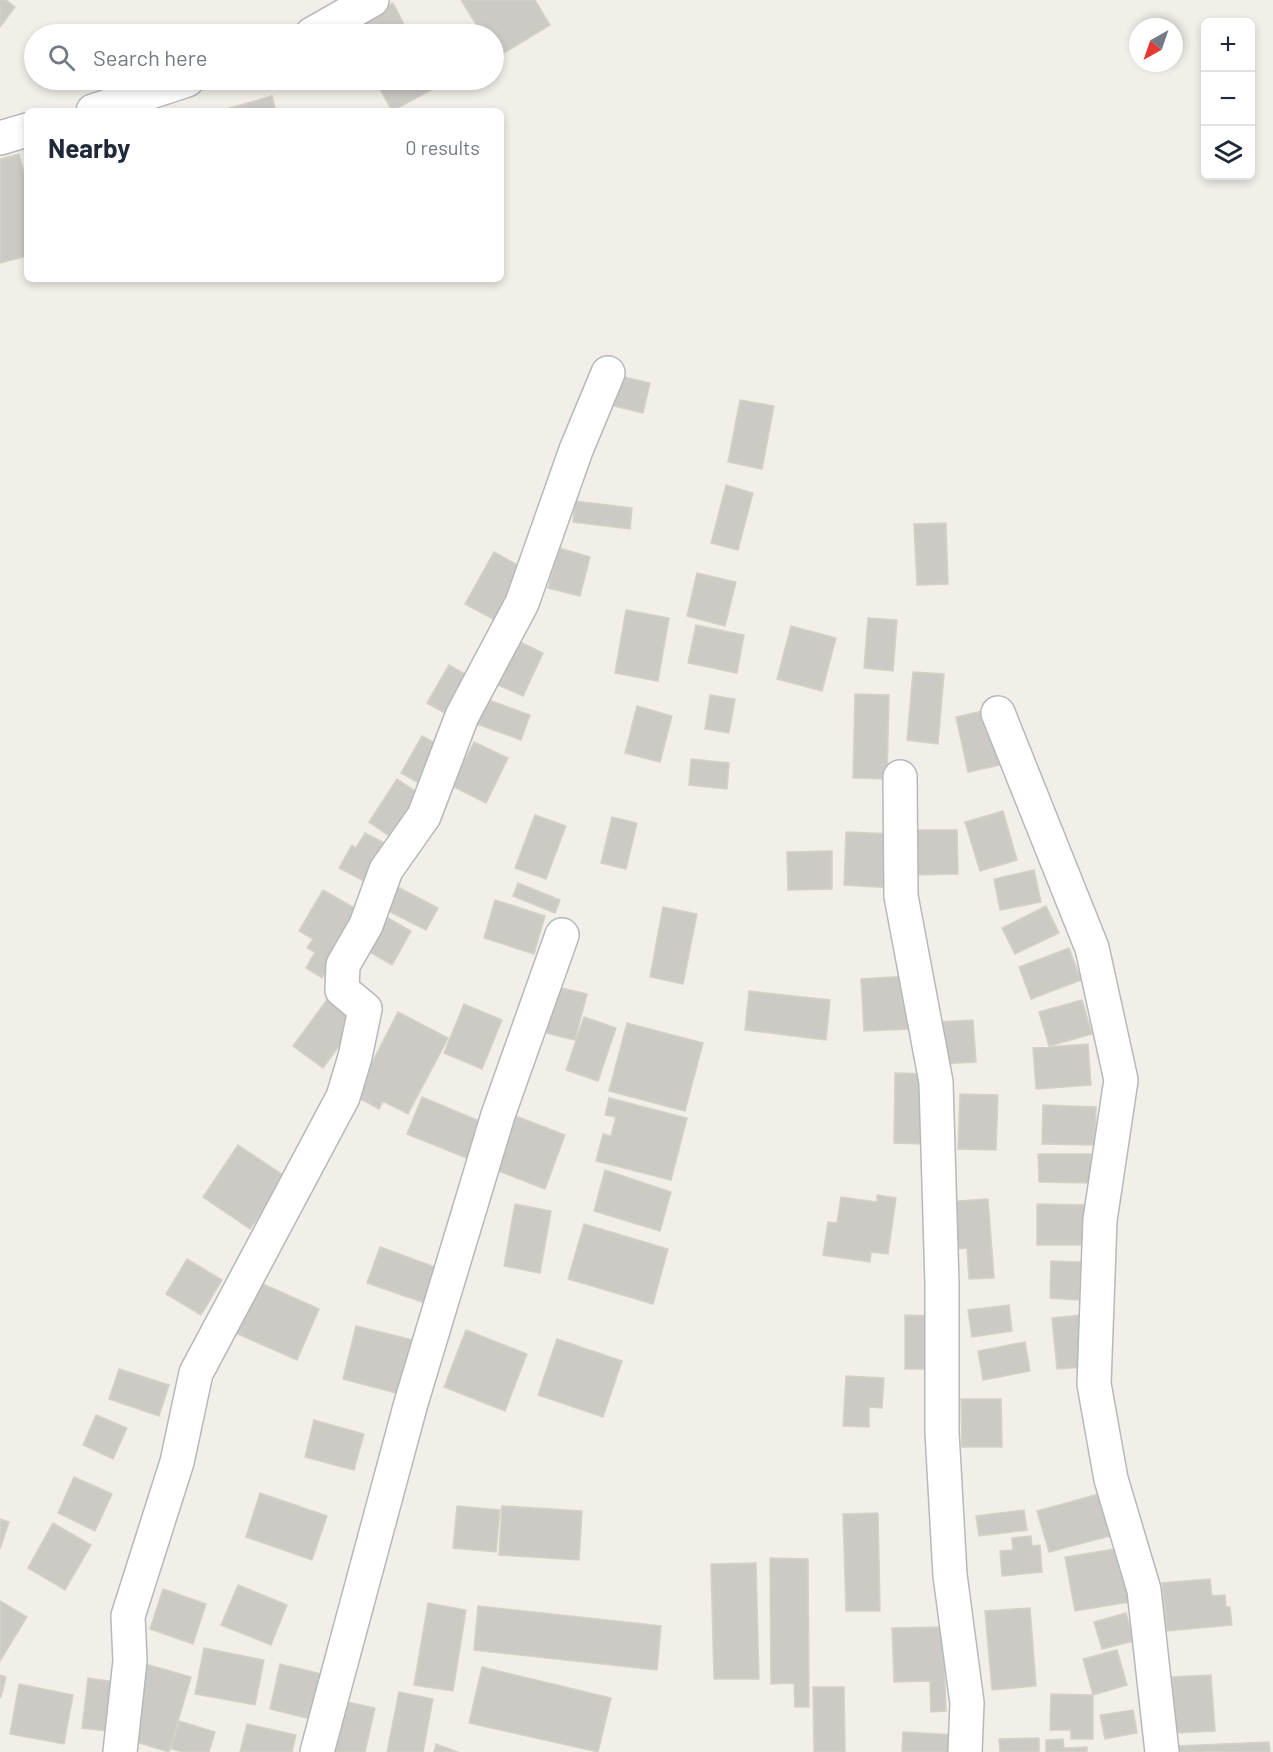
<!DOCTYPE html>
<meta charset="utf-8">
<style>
:root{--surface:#fff;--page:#f2f2f3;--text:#1f2937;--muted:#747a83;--line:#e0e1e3}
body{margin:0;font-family:Barlow,sans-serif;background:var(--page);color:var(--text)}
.controls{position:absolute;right:18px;top:18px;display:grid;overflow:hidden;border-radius:9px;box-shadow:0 3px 9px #0003}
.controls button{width:54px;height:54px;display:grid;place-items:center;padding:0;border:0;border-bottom:2px solid var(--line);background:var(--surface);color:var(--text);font:30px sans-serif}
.compass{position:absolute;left:1129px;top:18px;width:54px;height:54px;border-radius:50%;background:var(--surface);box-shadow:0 3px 9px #0003;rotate:220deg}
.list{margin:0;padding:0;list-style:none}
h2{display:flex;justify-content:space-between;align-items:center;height:78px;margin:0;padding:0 24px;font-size:26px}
h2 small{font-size:20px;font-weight:400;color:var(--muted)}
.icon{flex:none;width:33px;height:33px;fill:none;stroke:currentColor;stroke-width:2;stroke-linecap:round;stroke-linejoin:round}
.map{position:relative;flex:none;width:1273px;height:1752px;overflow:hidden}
.search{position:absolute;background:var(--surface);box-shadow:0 3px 9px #0003;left:24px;top:24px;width:480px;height:66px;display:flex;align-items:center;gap:15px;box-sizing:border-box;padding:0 21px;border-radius:33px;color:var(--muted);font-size:22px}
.panel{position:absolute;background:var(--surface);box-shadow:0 3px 9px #0003;left:24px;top:108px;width:480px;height:174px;border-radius:9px}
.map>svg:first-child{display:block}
</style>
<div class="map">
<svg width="1273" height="1752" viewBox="0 0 1273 1752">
<rect width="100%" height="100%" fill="#f1efe8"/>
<path fill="#cccac5" stroke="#d6d1c6" stroke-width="1.5" d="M0 0H6L15 7 0 27Z
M461 0H535L550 25 496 58 494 53V34H482Z
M393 3 409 34H351L347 27Z
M375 80H433L437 87 392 111Z
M272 96 276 111H220Z
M19 154 27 183V256L0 263V159Z
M620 376 650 383 643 413 614 406Z
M740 400 774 406 762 469 728 462Z
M726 485 753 493 738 550 711 543Z
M575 501 632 508 630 529 573 522Z
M946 523 948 584 917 585 914 524Z
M559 548 590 557 580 596 548 588Z
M494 552 530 572 502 624 465 604Z
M697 573 736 582 725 626 687 616Z
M626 610 669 618 658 681 615 673Z
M868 618 897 620 893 671 864 668Z
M696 625 744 635 737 673 688 663Z
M791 626 836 638 822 691 777 679Z
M518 641 543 653 523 696 498 685Z
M449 665 472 678 450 716 427 703Z
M913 672 944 674 938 744 907 740Z
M855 694 889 695 887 779 853 778Z
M710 695 735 699 729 733 705 729Z
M483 698 530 715 521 740 474 723Z
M637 706 672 716 660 762 625 753Z
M991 709 1004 764 968 772 956 717Z
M422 736 446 749 424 786 401 773Z
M474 742 508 758 486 803 452 786Z
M691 759 729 763 727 789 689 785Z
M397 779 424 797 395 840 369 822Z
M1003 811 1017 860 980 871 965 822Z
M535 815 566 826 546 879 515 868Z
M612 817 637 823 626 869 601 863Z
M912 830H957L958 874 913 875Z
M846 832 895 834 893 888 844 885Z
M365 833 396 849 375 887 339 868 352 845 356 848Z
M832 851V889L788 890 787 852Z
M1034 870 1041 902 1000 910 994 879Z
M518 883 560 900 555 913 513 896Z
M394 885 438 908 426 930 382 908Z
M323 890 360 911 322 978 306 968 315 952 307 948 313 939 299 931Z
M495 900 545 916 534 954 484 938Z
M1046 906 1059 933 1015 954 1002 928Z
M663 907 697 914 683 984 650 977Z
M381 914 411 931 392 965 361 947Z
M1069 948 1081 980 1031 999 1019 967Z
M908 976 911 1029 864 1031 861 979Z
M558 987 587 994 575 1040 546 1033Z
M749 991 830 1000 826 1040 745 1030Z
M329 997 359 1019 323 1068 293 1046Z
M1082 1000 1092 1034 1049 1046 1039 1012Z
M464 1004 502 1020 482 1069 444 1053Z
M398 1012 448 1038 408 1114 383 1101 379 1109 355 1096Z
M584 1017 616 1028 598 1081 566 1070Z
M973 1020 976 1062 942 1064 940 1022Z
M627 1023 703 1043 685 1111 609 1091Z
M1088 1044 1091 1085 1036 1089 1033 1048Z
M895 1073 927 1074 926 1144 894 1143Z
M960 1094 998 1095 996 1150 958 1149Z
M422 1097 484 1123 469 1159 407 1134Z
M609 1098 687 1118 671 1180 596 1161 603 1134 611 1136 616 1117 605 1115Z
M1043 1105 1096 1107 1095 1145 1042 1144Z
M513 1115 565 1135 545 1189 493 1169Z
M238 1145 286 1177 250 1229 203 1197Z
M1038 1154H1091V1183L1039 1182Z
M605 1170 671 1192 660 1231 594 1211Z
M877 1195 896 1198 888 1254 871 1252 870 1262 823 1255 828 1222 837 1223 841 1197 877 1202Z
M988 1199 994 1278 969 1279 967 1248 949 1250 945 1202Z
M515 1204 551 1211 540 1273 504 1266Z
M1037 1204 1087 1205V1245H1037Z
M584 1224 668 1249 653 1304 568 1279Z
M380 1247 443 1270 431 1305 367 1283Z
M187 1259 222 1280 201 1315 166 1294Z
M1051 1261 1081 1262 1079 1300 1050 1298Z
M254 1280 319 1309 297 1360 231 1331Z
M1009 1305 1012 1331 972 1337 968 1310Z
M905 1315 937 1316 936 1369H905Z
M1081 1315 1086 1367 1057 1369 1052 1318Z
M356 1326 413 1340 400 1394 343 1379Z
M466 1330 527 1354 505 1411 444 1387Z
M557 1339 622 1361 603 1417 538 1395Z
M1025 1342 1030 1371 983 1380 978 1351Z
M119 1369 169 1385 159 1416 109 1399Z
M846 1376 884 1378 882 1408 869 1407V1427L843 1426Z
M961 1399H1001L1002 1447H962Z
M96 1415 127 1428 113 1459 83 1445Z
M314 1420 364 1434 354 1470 305 1457Z
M74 1477 112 1494 95 1531 58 1513Z
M260 1493 327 1516 312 1560 246 1537Z
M1099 1494 1110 1536 1049 1552 1037 1511Z
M457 1506 500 1510 496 1552 453 1548Z
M502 1506 582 1511 579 1560 499 1555Z
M1024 1510 1027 1530 979 1536 976 1516Z
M878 1513 880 1611H846L843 1514Z
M0 1519 9 1522 0 1549Z
M53 1523 91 1545 65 1590 28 1568Z
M1031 1536 1032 1546 1040 1545 1042 1572 1002 1576 1000 1551 1013 1550 1012 1538Z
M1126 1547 1136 1601 1075 1611 1065 1557Z
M770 1558 808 1559 809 1707H795L794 1683 771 1684Z
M756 1563 759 1679H714L711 1564Z
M1210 1579 1212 1596 1225 1595 1226 1607H1230L1232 1625 1167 1631 1162 1583Z
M238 1585 287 1605 271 1645 221 1625Z
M163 1589 206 1604 193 1644 150 1629Z
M0 1601 27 1617 0 1661Z
M428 1603 466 1610 453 1691 414 1685Z
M478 1606 661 1626 657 1670 474 1650Z
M1030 1608 1036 1686 992 1690 985 1611Z
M1126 1613 1134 1641 1102 1649 1094 1622Z
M943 1627 946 1711 931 1712 930 1681 894 1682 892 1628Z
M204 1648 264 1660 255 1705 195 1694Z
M1117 1650 1127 1685 1093 1695 1083 1659Z
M142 1663 191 1677 169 1752 126 1739Z
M280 1664 330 1676 319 1721 270 1709Z
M482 1667 611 1698 598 1752 469 1723Z
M0 1675 6 1677 1 1697H0Z
M1211 1675 1215 1731 1176 1733 1172 1677Z
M88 1678 121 1683 115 1732 82 1728Z
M19 1684 73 1695 64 1744 10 1734Z
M813 1687H844L845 1752H814Z
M399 1692 433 1699 423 1752H387Z
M1051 1694 1093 1695V1739H1071V1730H1050Z
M338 1700 375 1708 365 1752H327Z
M1133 1710 1137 1733 1105 1739 1100 1715Z
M179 1721 215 1732 209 1752H183L171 1749Z
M247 1724 296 1735 292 1752H240Z
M903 1732 955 1735V1752H902Z
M1039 1738V1752H1000L999 1739Z
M1063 1739 1064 1748 1087 1747V1752H1046V1740Z
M1269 1742 1270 1752H1177V1746Z
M436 1744 458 1752H434Z"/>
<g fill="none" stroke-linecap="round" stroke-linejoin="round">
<g stroke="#b5b8bc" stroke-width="36">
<path id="minor" d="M312 34 372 0
M93 111 187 80
M0 138 27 130
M998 713 1092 948 1121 1080 1100 1220 1094 1384 1111 1479 1144 1590 1162 1752
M900 777 901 896 936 1082 942 1284V1432L950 1575 967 1703 965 1752
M120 1752 130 1661 128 1616 177 1462 196 1373 343 1097 355 1057 365 1009 342 990 343 965 366 925 386 870 424 816 462 716 522 603 576 450 608 373
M317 1752 411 1403 498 1115 562 935"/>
</g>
<use href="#minor" stroke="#fff" stroke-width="33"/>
</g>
</svg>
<div class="controls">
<button>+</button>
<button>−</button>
<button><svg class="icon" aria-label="layers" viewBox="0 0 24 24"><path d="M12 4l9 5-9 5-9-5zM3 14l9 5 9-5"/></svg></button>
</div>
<svg class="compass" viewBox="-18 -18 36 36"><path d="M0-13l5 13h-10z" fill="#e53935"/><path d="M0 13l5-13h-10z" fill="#747a83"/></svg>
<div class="search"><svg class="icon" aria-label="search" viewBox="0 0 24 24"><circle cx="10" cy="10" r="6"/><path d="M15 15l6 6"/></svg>Search here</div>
<section class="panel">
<h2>Nearby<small>0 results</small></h2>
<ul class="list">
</ul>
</section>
</div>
